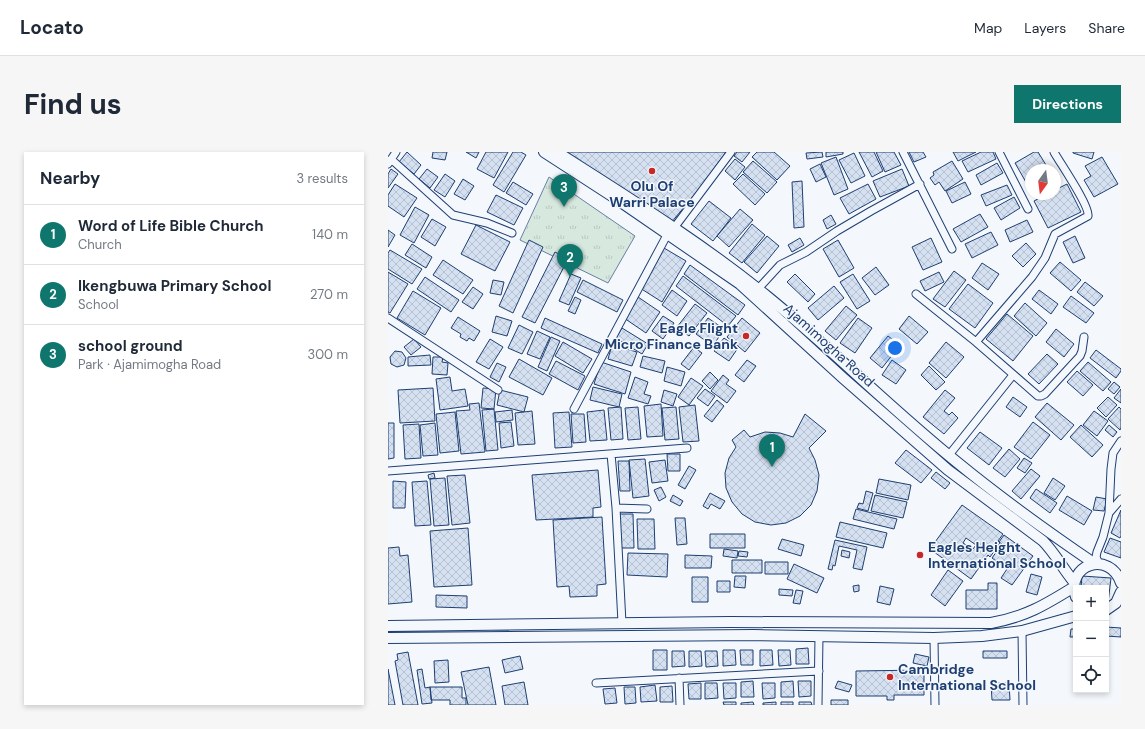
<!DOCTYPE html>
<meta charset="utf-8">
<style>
:root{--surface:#fff;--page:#f6f6f7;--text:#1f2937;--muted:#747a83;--line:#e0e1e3;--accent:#0f766e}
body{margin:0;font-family:"DM Sans",sans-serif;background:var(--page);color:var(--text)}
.controls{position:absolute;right:12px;bottom:12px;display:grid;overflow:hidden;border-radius:0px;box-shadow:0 2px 6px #0003}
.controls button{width:36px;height:36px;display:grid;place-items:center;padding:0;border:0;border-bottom:1px solid var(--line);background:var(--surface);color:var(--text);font:20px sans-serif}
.compass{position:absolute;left:637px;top:12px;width:36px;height:36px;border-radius:50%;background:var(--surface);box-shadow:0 2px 6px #0003;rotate:194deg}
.you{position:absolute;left:507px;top:196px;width:14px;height:14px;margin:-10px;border:3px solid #fff;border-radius:50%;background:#1a73e8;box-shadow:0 0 0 6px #1a73e833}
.badge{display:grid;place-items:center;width:26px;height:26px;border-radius:50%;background:var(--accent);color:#fff;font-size:13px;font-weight:700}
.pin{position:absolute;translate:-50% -33px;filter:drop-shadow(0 1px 2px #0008)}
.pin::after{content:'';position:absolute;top:21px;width:14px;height:12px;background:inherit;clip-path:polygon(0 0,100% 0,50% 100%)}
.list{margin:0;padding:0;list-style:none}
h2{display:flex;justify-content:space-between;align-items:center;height:52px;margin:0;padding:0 16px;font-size:17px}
h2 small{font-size:13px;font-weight:400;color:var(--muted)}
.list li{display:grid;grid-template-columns:26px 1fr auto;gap:12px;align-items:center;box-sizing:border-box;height:60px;padding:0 16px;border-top:1px solid var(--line)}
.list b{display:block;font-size:15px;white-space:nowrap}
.list p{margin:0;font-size:13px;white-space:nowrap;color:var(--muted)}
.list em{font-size:13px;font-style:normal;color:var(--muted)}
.icon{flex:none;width:22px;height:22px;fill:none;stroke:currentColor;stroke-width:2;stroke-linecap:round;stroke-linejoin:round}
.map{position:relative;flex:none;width:733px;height:553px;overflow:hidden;border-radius:0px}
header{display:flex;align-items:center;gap:24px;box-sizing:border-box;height:56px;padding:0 20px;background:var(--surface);border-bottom:1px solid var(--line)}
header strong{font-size:19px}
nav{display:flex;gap:22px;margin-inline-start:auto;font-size:14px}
.intro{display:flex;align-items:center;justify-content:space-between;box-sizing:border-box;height:96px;padding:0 24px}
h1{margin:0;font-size:28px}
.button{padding:10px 18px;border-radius:0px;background:var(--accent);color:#fff;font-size:14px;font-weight:700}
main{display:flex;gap:24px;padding:0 24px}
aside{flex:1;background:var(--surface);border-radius:0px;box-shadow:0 2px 6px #0003}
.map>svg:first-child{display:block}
</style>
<header>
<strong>Locato</strong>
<nav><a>Map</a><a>Layers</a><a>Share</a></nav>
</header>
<div class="intro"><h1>Find us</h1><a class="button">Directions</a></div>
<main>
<aside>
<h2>Nearby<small>3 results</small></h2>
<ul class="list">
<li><span class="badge">1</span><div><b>Word of Life Bible Church</b><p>Church</p></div><em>140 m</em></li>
<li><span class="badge">2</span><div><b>Ikengbuwa Primary School</b><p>School</p></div><em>270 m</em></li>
<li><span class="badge">3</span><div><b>school ground</b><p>Park · Ajamimogha Road</p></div><em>300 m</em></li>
</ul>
</aside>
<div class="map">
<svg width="733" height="553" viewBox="0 0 733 553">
<defs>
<pattern id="park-tufts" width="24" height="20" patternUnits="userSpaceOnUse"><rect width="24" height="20" fill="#d7e8df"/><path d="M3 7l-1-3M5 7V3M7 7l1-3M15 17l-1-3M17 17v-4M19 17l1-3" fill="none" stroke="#b8c8c3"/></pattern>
<pattern id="building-cross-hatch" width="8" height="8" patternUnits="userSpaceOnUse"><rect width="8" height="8" fill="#d5e0f0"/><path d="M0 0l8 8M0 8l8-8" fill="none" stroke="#b6c1d1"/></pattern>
</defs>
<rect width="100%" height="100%" fill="#f4f7fb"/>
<path fill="url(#park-tufts)" stroke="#687fa3" d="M161 25 247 84 220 131 132 88Z"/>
<path fill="url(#building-cross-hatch)" stroke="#1d3f73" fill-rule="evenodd" d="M19 0 33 13 26 22 11 10Z
M45 0H59L57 8 44 6Z
M78 0H91L88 6Z
M98 0H120L106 26 89 17Z
M125 0H133L138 3 116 40 105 33Z
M179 0H338L311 37 283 71 178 2Z
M349 0H362L354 10 346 4Z
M369 0H386L402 14 389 28 364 5Z
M434 0 435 5 419 7 418 1Z
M438 0H455V2L438 5Z
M471 0H486L495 19 484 25Z
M488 0H506L513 13 497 20Z
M521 0H535L538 5 526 10Z
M565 0H588L570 9Z
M593 0H605L608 7 580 20 574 9Z
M646 0H650L661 18H643V39L627 11Z
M685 0H706L704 7 685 1Z
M466 1 477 24 463 31 451 8Z
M448 5 460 37 446 43 433 11Z
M714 5 730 32 706 45 696 28 703 24 697 14Z
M347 7 357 15 347 28 337 19Z
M365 9 389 30 379 41 355 20Z
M564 9 575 27 557 39 551 30 547 33 542 26 546 23 545 20Z
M609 11 615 21 593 33 588 23Z
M432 12 438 25 428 30 422 17Z
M3 17 10 22 0 36V22Z
M39 17 50 25 42 36 31 27Z
M514 17 521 34 492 45 485 29Z
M57 22 67 29 57 45 46 38Z
M355 22 377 42 367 53 345 32Z
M75 27 86 34 77 48 66 42Z
M414 29 416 75 406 76 404 30Z
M125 30 145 42 138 53 118 41Z
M577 30 583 42 564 51 558 39Z
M7 32 29 46 16 65 0 54V43Z
M480 32 488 47 461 62 452 46Z
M679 32 693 60 660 76 646 49 659 42H667V38Z
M619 33 624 43 598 54 593 43Z
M108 43 135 56 126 73 99 60Z
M626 45 632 56 613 68 606 56Z
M321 49 343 66 325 89 303 72Z
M27 55 41 63 26 91 12 83Z
M352 57 365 68 341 95 329 84Z
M592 62 600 75 573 90 565 77Z
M443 63 448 72 439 77 435 68Z
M44 67 58 75 47 94 33 85Z
M639 68 645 80 622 90 617 78Z
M364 72 377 83 354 111 341 101Z
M88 73 122 90 107 119 73 102Z
M0 78 7 83 0 95Z
M603 80 610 93 584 106 577 92Z
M379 84 391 94 369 121 356 110Z
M687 84 697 106 685 111 675 90Z
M412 86 416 93 404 100 400 93Z
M543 86 554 110 535 118 524 95Z
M141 88 155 95 125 161 111 154Z
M450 88 466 116 451 125 435 97Z
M638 91 648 102 635 115 624 104Z
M24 92 44 105 38 116 17 103Z
M276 96 298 109 274 150 252 136Z
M2 98 34 117 24 132 0 117V101Z
M167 100 180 107 147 171 134 165Z
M55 108 85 128 75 142 45 123Z
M672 110 693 128 683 139 662 121Z
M594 111 611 122 600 138 584 126Z
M302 113 357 153 350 163 296 122Z
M488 115 501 133 487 143 474 126Z
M566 119 578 128 557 155 545 147Z
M0 120 20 132 2 161 0 160Z
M551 120 556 130 537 139 532 129Z
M183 122 193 126 181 153 171 149Z
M407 122 427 142 420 150 399 130Z
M465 122 482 149 469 157 452 130Z
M295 124 348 164 340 174 288 134Z
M37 125 71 148 63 160 29 137Z
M105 128 116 130 113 143 102 141Z
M195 128 235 148 229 160 189 140Z
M697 130 715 144 706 154 689 140Z
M580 132 605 151 587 176 561 157Z
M446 134 456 146 430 168 420 156Z
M85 135 95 142 85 157 74 150Z
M284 138 299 149 289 164 274 153Z
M651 138 670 152 663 162 644 147Z
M25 139 53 156 37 183 9 166Z
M683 144 706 161 698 171 675 155Z
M187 145 193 148 187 162 180 159Z
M250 145 272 160 258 181 236 166Z
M637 151 659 171 648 184 626 164Z
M307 152 319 161 301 184 289 175Z
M458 154 469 163 448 188 437 179Z
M619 162 645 184 625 209 598 187Z
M108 164 124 169 119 184 104 180Z
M275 164 286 171 275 187 264 179Z
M521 164 540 180 529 192 511 177Z
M70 165 92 179 86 189 81 186 79 189 72 185 73 182 63 176Z
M157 166 214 192 210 201 153 176Z
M320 166 336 177 325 194 308 182Z
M354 166 372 181 357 200 339 185Z
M470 166 484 176 467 201 452 191Z
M131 173 145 180 134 202 120 196Z
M234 176 260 192 254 202 228 186Z
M668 177 686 192 676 205 658 190Z
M149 179 162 185 152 207 139 202Z
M500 184 512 193 494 216 482 206Z
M163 185 172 189 159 219 150 215Z
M336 186 350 196 341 209 326 199Z
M26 187 33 195 23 203 16 195Z
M102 187 115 195 101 217 88 210Z
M175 190 204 207 195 221 167 204Z
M558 190 576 205 558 226 541 211Z
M224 193 249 200 244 214 220 207Z
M306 195 314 201 301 218 293 212Z
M708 198 733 217V219L728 226 702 206Z
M7 199 14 200 18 206 16 213 9 215 3 212 2 205Z
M659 202 670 212 651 232 640 222Z
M42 203 43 213 20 214V205Z
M255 204 277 209 274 221 252 215Z
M45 205H55L54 210 60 211 59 223 44 222Z
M131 207 164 226 155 243 121 225Z
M359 208 368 214 356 230 347 223Z
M504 208 518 218 508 232 494 223Z
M168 209 197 224 190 238 161 222Z
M213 210 243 220 237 242 206 232Z
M700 210 723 230 715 239 692 219Z
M109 211 118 215 111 230 102 225Z
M541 214 557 230 548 238 533 223Z
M279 215 297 220 293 234 276 229Z
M689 219 705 233 695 244 679 230Z
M322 220 330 228 322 237 314 229Z
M335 223 341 228 338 232 348 239 339 251 323 239Z
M62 225 64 239 77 237 80 254 52 258 48 227Z
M247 225 260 230 256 242 263 244 260 252 240 246Z
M303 226 315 234 301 253 290 245Z
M726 230 732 235 726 242 720 237Z
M205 235 234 242 231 255 202 248Z
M45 236 47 269 12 271 10 238Z
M95 236 108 237 106 257 93 256Z
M317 237 327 244 320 254 309 246Z
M733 237V251L726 246Z
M112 238 140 245 136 260 109 253Z
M276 238 289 242 285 254 273 250Z
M557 238 567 246 556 259 561 263 564 260 570 266 556 282 535 265Z
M625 245 639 255 632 265 618 255Z
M720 245 729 253 718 265 709 256Z
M329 248 336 254 324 270 316 264Z
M91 251 97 300 73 302 68 259 82 258 81 252Z
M659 251 686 273 673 288 647 265Z
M273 252 275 284 259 285 256 254Z
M307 253 311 289 295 290 291 255Z
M233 255 235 287 223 288 220 256Z
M250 255 253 287 240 288 237 256Z
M288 255 291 287 277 288 274 256Z
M731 255 733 257V276L732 278 720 267Z
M106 257 110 298 98 299 94 258Z
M124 258 125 268 108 270 107 260Z
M216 258 219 288 202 289 199 260Z
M144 259 147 292 130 293 127 261Z
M706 259 720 269 709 284 695 273Z
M67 260 71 299 52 301 48 262Z
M181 260 184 295 167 296 165 261Z
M183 262H196L198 290 185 291Z
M417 262 438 279 421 296 427 308 431 323 429 339 423 353 412 364 398 371 383 373 367 370 354 362 344 350 338 336 337 321 341 306 348 295 344 288 356 278 362 285 377 280 392 281 405 285Z
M123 270 126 294 113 296 111 271Z
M645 270 662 283 643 307 626 295Z
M0 271H6V306L0 307Z
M47 271 50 303 35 304 32 273Z
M31 272 33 306 17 307 15 273Z
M693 273 715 293 704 305 682 285Z
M721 273 729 280 725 285 717 278Z
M592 280 614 296 601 313 579 296Z
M621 297 632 307 617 325 605 316Z
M518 298 544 318 533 331 507 311Z
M279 302H292V319H280Z
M636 306 644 311 637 321 629 316Z
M257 307 261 344 245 346 241 308Z
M277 308 280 329 264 331 261 310Z
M230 309H241L242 339H232Z
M301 314 308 318 297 337 290 333Z
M643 317 652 324 633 347 624 339Z
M210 318 213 355 205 356V365L148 368 144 323Z
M548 320 562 331 557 337 543 326Z
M46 321 47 326 41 327 40 323Z
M77 323 82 371 64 373 59 324Z
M57 326 61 373 46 374 42 327Z
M665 326 677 334 667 348 656 341Z
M491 327 523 333 520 348 488 341Z
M5 329 18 330 17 356H5Z
M39 329 43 373 27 374 24 330Z
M273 335 278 345 271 349 266 338Z
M648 337 669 351 662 361 642 346Z
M478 339 485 341 480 359 469 356 471 351 475 352Z
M322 341 337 349 332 357 323 352 320 357 315 354Z
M285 343 295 349 292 354 282 349Z
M487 343 519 350 515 366 483 359Z
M679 344 704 359 696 373 671 358Z
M708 345 719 347 716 359 705 358Z
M574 353 615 382 610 389 612 391 602 405 600 403 583 427 542 397ZM578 386 588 393 585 397 575 391Z
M468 357 509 367 506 377 465 367Z
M733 358V384L732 386 723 381Z
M230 362H245L246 396H230Z
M214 365 218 432 209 433V444L182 445 181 434 169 435 165 368Z
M287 366H297L299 392 289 393Z
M249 367H266L267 397H250Z
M452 370 499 381 495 396 448 385Z
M80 376 84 433 46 435 42 379Z
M322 382H357V396H322Z
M616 383 645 404 624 433 613 426 619 417 604 406 614 392 611 390Z
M722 386 733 390V406L716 400Z
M394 387 416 393 413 404 390 397Z
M447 388 479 395 474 418 465 416 469 398 451 394 447 414 445 413 444 418 440 417Z
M11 395 12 404 20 403 24 450 0 452V396Z
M336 397 350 399 349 406 335 404Z
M454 398 462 400 461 406 453 404Z
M351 399 360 400 359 405 350 404Z
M240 401 280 402 279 425 239 423Z
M297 403 324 404 323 416H297Z
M344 408H374V421H344Z
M377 410H400V422H377Z
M406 412 436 426 429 441 399 427Z
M560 418 575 429 557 454 543 443Z
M643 422 654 425 649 443 638 440Z
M347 424H358L357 436 346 435Z
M694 424 723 426 720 451H718V436H693Z
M304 425H320V450H304Z
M329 429H342V440H329Z
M600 431H609V457H578V438H600Z
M471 433V439L466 440 465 434Z
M492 434 506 437 502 453 489 450Z
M391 437 405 438 404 444 391 443Z
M408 438 415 439 412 452 405 451Z
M48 443 79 444V456L48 455Z
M718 475 733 476V485L718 484Z
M683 477H688V485H682Z
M420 496 421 512H408V497Z
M265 498H279V518H265Z
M335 498H347L348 513 335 514Z
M352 498H365V513H353Z
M372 498H384L385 513 372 514Z
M390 498H402L403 513 391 514Z
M284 499H296L297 514 284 515Z
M301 499H313L314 514 301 515Z
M317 499H329L330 514 318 515Z
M595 499H619V506H595Z
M20 500 30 553H15L7 509 10 508 9 502Z
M527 502 541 505 539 514 525 511Z
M132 504 135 517 117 521 114 508Z
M60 508 61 530 47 531 46 509Z
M101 515 108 553H80L73 520Z
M0 517 7 553H0Z
M34 517 37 536 42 535 44 551 34 552 29 518Z
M536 518V543H506V548H499V544H468V519Z
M365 529 366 545H353V530Z
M405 529 406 545H393V530Z
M410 529H423V544L411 545Z
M450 529 464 533 461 540 447 536Z
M136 530 140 553H117L114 534Z
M313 531V547H301L300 532Z
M317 531H329L330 546 317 547Z
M335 531H348V546L336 547Z
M374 531H387V546L375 547Z
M603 531H621L622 548H604Z
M267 533 269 549 253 550 252 535Z
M284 534 285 550H272V535Z
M42 535H74V546H78V553H62V548H43Z
M236 535H247L248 551 237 552Z
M227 536 229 551 217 552 215 537Z
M443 548H460V553H443Z
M335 550H348V553H336Z
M365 550 366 553H353V551Z
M388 550V553H375V551Z
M393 550H405V553H393Z
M411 550H423L424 553H411Z"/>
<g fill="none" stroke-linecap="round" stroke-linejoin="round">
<g stroke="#1d3f73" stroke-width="9">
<path id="street" d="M515 0 564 97
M611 0 640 57
M3 7 65 63 99 71 124 81
M0 12 8 0
M370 137 392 113 418 100 449 79 483 59 532 32
M528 142 588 190 650 244H653L657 242 692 204 694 199 696 185
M0 166 110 238
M588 190 644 125 657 106 667 82 700 64C702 54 672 11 666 0
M186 257 279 83 286 76 343 0
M223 302 228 356 234 471
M561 303 625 223
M0 319 299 296
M228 356 259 357
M721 361 733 347
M711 412 708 405 709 400 715 385 721 361 723 317 725 301 733 289
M634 479 635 553
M546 486 547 553
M291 526 292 553
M208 531 431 519
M430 553 431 484"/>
</g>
<g stroke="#1d3f73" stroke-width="12">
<path id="secondary" d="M156 0 227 46 352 132 455 226 560 318 655 389C667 401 675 417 686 430
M169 0C241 46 314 91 380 145 445 198 504 258 570 311 614 347 660 380 707 412
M688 445C677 412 722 398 733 431
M718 458 728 451 733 440
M0 474 342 470 603 471C637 465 657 453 686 435
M0 486 366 483 546 486 594 484 634 479 688 464"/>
</g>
<use href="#street" stroke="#f4f7fb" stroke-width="7"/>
<use href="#secondary" stroke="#f4f7fb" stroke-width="10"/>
</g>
<g fill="#c62828" stroke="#f4f7fb" stroke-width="1.5">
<circle cx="264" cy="19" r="4"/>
<circle cx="358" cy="184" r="4"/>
<circle cx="532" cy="403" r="4"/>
<circle cx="502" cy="525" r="4"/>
</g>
<g text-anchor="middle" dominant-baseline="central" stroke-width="3" stroke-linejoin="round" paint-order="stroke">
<g font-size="14" font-weight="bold" fill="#1d3f73" stroke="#f4f7fb" text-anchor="start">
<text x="264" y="34" text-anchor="middle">Olu Of<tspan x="264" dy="16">Warri Palace</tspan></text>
<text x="350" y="176" text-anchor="end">Eagle Flight<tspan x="350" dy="16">Micro Finance Bank</tspan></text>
<text x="540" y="395">Eagles Height<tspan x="540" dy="16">International School</tspan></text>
<text x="510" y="517">Cambridge<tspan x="510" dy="16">International School</tspan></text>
</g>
<g font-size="14" fill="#1d3f73" stroke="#f4f7fb">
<text transform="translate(441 193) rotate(42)">Ajamimogha Road</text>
</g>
</g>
</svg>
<div class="controls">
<button>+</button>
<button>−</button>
<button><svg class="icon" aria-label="locate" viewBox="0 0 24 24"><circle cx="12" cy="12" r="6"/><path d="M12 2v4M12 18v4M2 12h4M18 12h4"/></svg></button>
</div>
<svg class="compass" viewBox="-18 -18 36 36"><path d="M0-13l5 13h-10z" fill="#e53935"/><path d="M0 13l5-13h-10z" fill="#747a83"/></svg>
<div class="you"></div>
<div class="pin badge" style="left:384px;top:315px">1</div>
<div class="pin badge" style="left:182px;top:125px">2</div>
<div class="pin badge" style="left:176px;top:55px">3</div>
</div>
</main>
